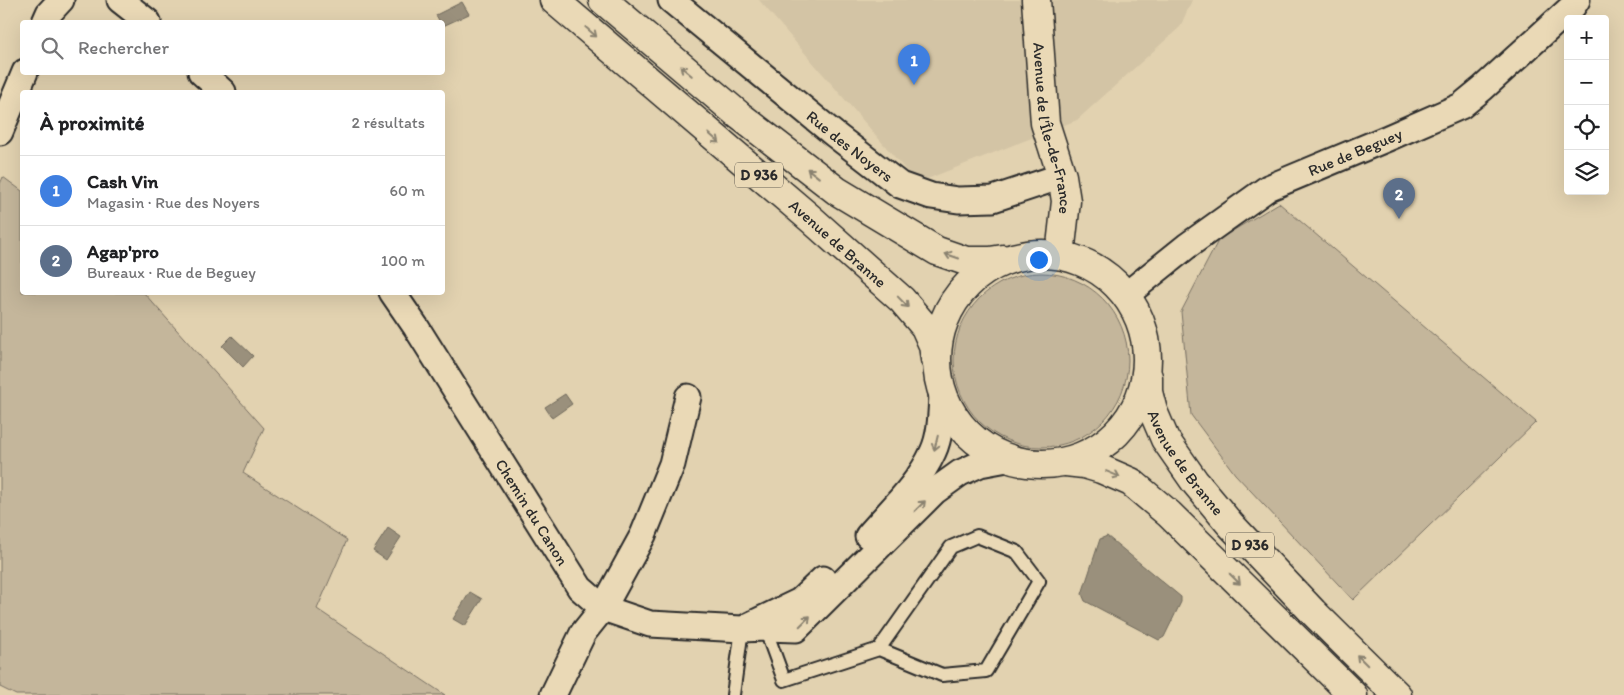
<!DOCTYPE html>
<html lang="fr">
<meta charset="utf-8">
<style>
:root{--surface:#fff;--page:#f6f6f6;--text:#202124;--muted:#757577;--line:#e0e0e0;--accent:#0f766e}
body{margin:0;font-family:Itim,sans-serif;background:var(--page);color:var(--text)}
.controls{position:absolute;right:15px;top:15px;display:grid;overflow:hidden;border-radius:5px;box-shadow:0 5px 20px #0002}
.controls button{width:45px;height:45px;display:grid;place-items:center;padding:0;border:0;border-bottom:1px solid var(--line);background:var(--surface);color:var(--text);font:25px sans-serif}
.you{position:absolute;left:1038px;top:259px;width:18px;height:18px;margin:-12px;border:4px solid #fff;border-radius:50%;background:#1a73e8;box-shadow:0 0 0 8px #1a73e833}
.badge{display:grid;place-items:center;width:32px;height:32px;border-radius:50%;background:var(--accent);color:#fff;font-size:16px;font-weight:700}
.pin{position:absolute;translate:-50% -41px;filter:drop-shadow(0 1px 2px #0008)}
.pin::after{content:'';position:absolute;top:26px;width:18px;height:15px;background:inherit;clip-path:polygon(0 0,100% 0,50% 100%)}
.list{margin:0;padding:0;list-style:none}
h2{display:flex;justify-content:space-between;align-items:center;height:65px;margin:0;padding:0 20px;font-size:21px}
h2 small{font-size:16px;font-weight:400;color:var(--muted)}
.list li{display:grid;grid-template-columns:32px 1fr auto;gap:15px;align-items:center;box-sizing:border-box;height:70px;padding:0 20px;border-top:1px solid var(--line)}
.list b{display:block;font-size:19px;white-space:nowrap}
.list p{margin:0;font-size:16px;white-space:nowrap;color:var(--muted)}
.list em{font-size:16px;font-style:normal;color:var(--muted)}
.icon{flex:none;width:28px;height:28px;fill:none;stroke:currentColor;stroke-width:2;stroke-linecap:round;stroke-linejoin:round}
.map{position:relative;flex:none;width:1624px;height:695px;overflow:hidden}
.search{position:absolute;background:var(--surface);box-shadow:0 5px 20px #0002;left:20px;top:20px;width:425px;height:55px;display:flex;align-items:center;gap:12px;box-sizing:border-box;padding:0 18px;border-radius:5px;color:var(--muted);font-size:19px}
.panel{position:absolute;background:var(--surface);box-shadow:0 5px 20px #0002;left:20px;top:90px;width:425px;height:205px;border-radius:5px}
.map>svg:first-child{display:block}
</style>
<div class="map">
<svg width="1624" height="695" viewBox="0 0 1624 695">
<rect width="100%" height="100%" fill="#e2d2b0"/>
<filter id="ink" filterUnits="userSpaceOnUse"><feTurbulence type="fractalNoise" baseFrequency=".02" numOctaves="2"/><feDisplacementMap in="SourceGraphic" scale="10" xChannelSelector="R" yChannelSelector="G"/><feConvolveMatrix kernelMatrix="1 2 1 2 8 2 1 2 1" color-interpolation-filters="sRGB"/></filter>
<g filter="url(#ink)">
<path fill="#d3c4a5" d="M759 0H1192L1180 27 1077 120 917 183Z"/>
<path fill="#c4b69b" stroke="#787063" d="M3 177 22 191V292L144 293 264 428 243 473 347 540 317 609 445 695H16L0 687V184Z
M1279 203 1536 422 1353 600 1235 474 1191 415 1181 312 1219 239Z
M954 360a87 87 0 1 1 174 0a87 87 0 1 1-174 0Z"/>
<path fill="#9a907b" stroke="#6e685b" d="M462 2 469 14 443 26 442 22H440L436 15Z
M232 336 253 356 243 367 222 346Z
M565 394 572 404 552 418 545 407Z
M388 528 401 537 386 560 373 551Z
M1107 536 1181 597V602L1164 637 1159 640 1085 601 1082 594 1100 539Z
M470 592 482 599 465 626 453 619Z"/>
<g fill="none" stroke-linecap="round" stroke-linejoin="round">
<g stroke="#2b2b2b" stroke-width="16">
<path id="service" d="M765 628 784 680 879 649 942 675 986 671 1039 581 1017 552 977 536 951 547 879 649
M733 695 742 629"/>
</g>
<g stroke="#2b2b2b" stroke-width="29">
<g id="minor">
<path d="M120 0 148 22"/>
<path id="s1" d="M671 0 834 134 900 185 931 196 958 200 993 199 1062 176"/>
<path d="M45 22 49 13 61 0"/>
<path d="M201 72 223 92"/>
<path d="M0 132 25 72"/>
<path id="s2" d="M392 292 416 327 580 588 603 608 650 624 742 629 765 628 796 629 935 491 960 473 980 464 1007 459"/>
<path id="s3" d="M1126 295 1187 246 1268 188 1388 138 1461 106 1483 88 1573 6 1577 0"/>
<path d="M868 536C891 509 918 485 933 452 941 435 941 414 942 394"/>
<path d="M750 625 800 601 823 579"/>
<path d="M553 695 583 633 603 608 643 535 672 464 688 397"/>
</g>
</g>
<g stroke="#2b2b2b" stroke-width="31">
<g id="tertiary">
<path id="s4" d="M1036 0 1045 123 1062 176 1066 201 1060 255"/>
</g>
</g>
<g stroke="#2b2b2b" stroke-width="31">
<g id="primary">
<path id="s5" d="M554 0 811 219 902 300 925 327 933 345 935 359"/>
<path d="M603 0 740 116 837 191 937 251 966 261H990L1003 259"/>
<circle cx="1042" cy="359" r="105"/>
<path id="s6" d="M1148 377V392L1153 411 1165 439 1195 482 1230 524 1313 612 1397 695"/>
<path d="M1066 462 1084 464 1101 469 1131 482 1169 514 1353 695"/>
</g>
</g>
<use href="#service" stroke="#ead9b6" stroke-width="12"/>
<use href="#minor" stroke="#ead9b6" stroke-width="25"/>
<use href="#tertiary" stroke="#ead9b6" stroke-width="28"/>
<use href="#primary" stroke="#ead9b6" stroke-width="28"/>
</g>
<defs><path id="oneway-shaft" d="M-6 0H5M1.5-3L5.5 0L1.5 3" fill="none" stroke-width="1.6" stroke-linecap="round" stroke-linejoin="round" transform="scale(1.25)"/></defs>
<g stroke="#8a8270">
<use href="#oneway-shaft" transform="translate(591 32) rotate(41)"/>
<use href="#oneway-shaft" transform="translate(686 71) rotate(-140)"/>
<use href="#oneway-shaft" transform="translate(714 138) rotate(41)"/>
<use href="#oneway-shaft" transform="translate(813 173) rotate(-142)"/>
<use href="#oneway-shaft" transform="translate(952 256) rotate(-161)"/>
<use href="#oneway-shaft" transform="translate(903 302) rotate(46)"/>
<use href="#oneway-shaft" transform="translate(936 443) rotate(104)"/>
<use href="#oneway-shaft" transform="translate(1113 474) rotate(23)"/>
<use href="#oneway-shaft" transform="translate(920 506) rotate(-45)"/>
<use href="#oneway-shaft" transform="translate(1235 579) rotate(45)"/>
<use href="#oneway-shaft" transform="translate(805 621) rotate(-45)"/>
<use href="#oneway-shaft" transform="translate(1362 660) rotate(-135)"/>
</g>
</g>
<g text-anchor="middle" dominant-baseline="central" stroke-width="4" stroke-linejoin="round" paint-order="stroke">
<g fill="#ead9b6" stroke="#645f55" stroke-width="1">
<rect x="735" y="162.5" width="48" height="25" rx="4"/>
<rect x="1226" y="532.5" width="48" height="25" rx="4"/>
</g>
<g font-size="15" font-weight="bold" fill="#2b2b2b">
<text x="759" y="175">D 936</text>
<text x="1250" y="545">D 936</text>
</g>
<g font-size="16" fill="#2b2b2b" stroke="#ead9b6">
<text stroke="none"><textPath href="#s4" startOffset="130">Avenue de l'Île-de-France</textPath></text>
<text stroke="none"><textPath href="#s1" startOffset="231">Rue des Noyers</textPath></text>
<text stroke="none"><textPath href="#s3" startOffset="272">Rue de Beguey</textPath></text>
<text stroke="none"><textPath href="#s5" startOffset="374">Avenue de Branne</textPath></text>
<text stroke="none"><textPath href="#s6" startOffset="96">Avenue de Branne</textPath></text>
<text stroke="none"><textPath href="#s2" startOffset="261">Chemin du Canon</textPath></text>
</g>
</g>
</svg>
<div class="controls">
<button>+</button>
<button>−</button>
<button><svg class="icon" aria-label="locate" viewBox="0 0 24 24"><circle cx="12" cy="12" r="6"/><path d="M12 2v4M12 18v4M2 12h4M18 12h4"/></svg></button>
<button><svg class="icon" aria-label="layers" viewBox="0 0 24 24"><path d="M12 4l9 5-9 5-9-5zM3 14l9 5 9-5"/></svg></button>
</div>
<div class="you"></div>
<div class="pin badge" style="left:914px;top:85px;background:#3f7fe0">1</div>
<div class="pin badge" style="left:1399px;top:219px;background:#5c6f8a">2</div>
<div class="search"><svg class="icon" aria-label="search" viewBox="0 0 24 24"><circle cx="10" cy="10" r="6"/><path d="M15 15l6 6"/></svg>Rechercher</div>
<section class="panel">
<h2>À proximité<small>2 résultats</small></h2>
<ul class="list">
<li><span class="badge" style="background:#3f7fe0">1</span><div><b>Cash Vin</b><p>Magasin · Rue des Noyers</p></div><em>60 m</em></li>
<li><span class="badge" style="background:#5c6f8a">2</span><div><b>Agap'pro</b><p>Bureaux · Rue de Beguey</p></div><em>100 m</em></li>
</ul>
</section>
</div>
